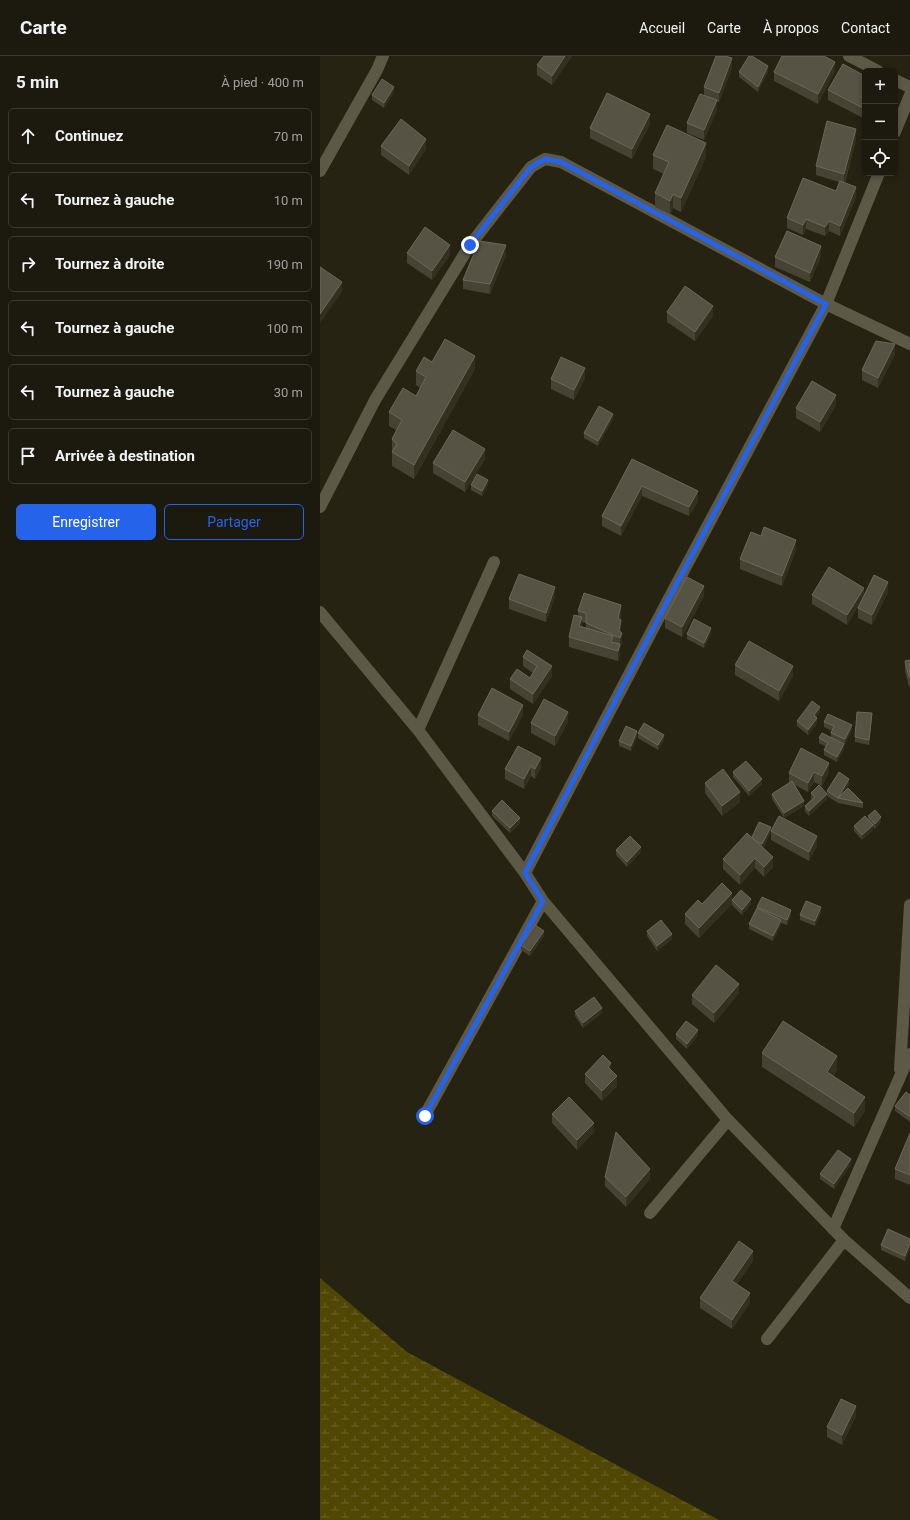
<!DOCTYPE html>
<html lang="fr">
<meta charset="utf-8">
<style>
:root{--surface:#1c1a0e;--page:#29271c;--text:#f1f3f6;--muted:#a0a19e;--line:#3a382e;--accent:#2563eb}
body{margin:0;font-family:Roboto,sans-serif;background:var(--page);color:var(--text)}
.controls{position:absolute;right:12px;top:12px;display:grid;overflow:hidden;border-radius:6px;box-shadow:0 2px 6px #0003}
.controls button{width:36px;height:36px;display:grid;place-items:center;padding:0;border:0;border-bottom:1px solid var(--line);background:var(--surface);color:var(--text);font:20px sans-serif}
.stop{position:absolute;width:12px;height:12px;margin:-9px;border:3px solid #2563eb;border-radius:50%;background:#fff}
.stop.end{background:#2563eb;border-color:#fff;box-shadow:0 1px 4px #0008}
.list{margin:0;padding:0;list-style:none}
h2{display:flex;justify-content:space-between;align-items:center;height:52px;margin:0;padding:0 16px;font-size:17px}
h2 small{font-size:13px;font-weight:400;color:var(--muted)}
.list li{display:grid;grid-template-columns:26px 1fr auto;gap:12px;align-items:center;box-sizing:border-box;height:56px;margin:0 8px 8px;padding:0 8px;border:1px solid var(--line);border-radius:6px}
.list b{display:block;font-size:15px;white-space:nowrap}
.list em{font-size:13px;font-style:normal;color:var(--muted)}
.actions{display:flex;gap:8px;padding:12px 16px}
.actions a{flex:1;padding:9px 0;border:1px solid var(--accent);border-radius:6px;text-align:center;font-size:14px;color:var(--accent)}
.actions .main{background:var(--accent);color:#fff}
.icon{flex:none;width:22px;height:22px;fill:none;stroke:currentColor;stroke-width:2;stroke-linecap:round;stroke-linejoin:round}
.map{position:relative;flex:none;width:590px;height:1464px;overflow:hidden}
header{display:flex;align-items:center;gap:24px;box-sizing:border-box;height:56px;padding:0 20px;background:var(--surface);border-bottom:1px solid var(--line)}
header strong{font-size:19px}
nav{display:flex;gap:22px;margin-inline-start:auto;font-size:14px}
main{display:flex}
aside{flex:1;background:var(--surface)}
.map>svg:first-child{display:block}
</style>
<header>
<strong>Carte</strong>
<nav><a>Accueil</a><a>Carte</a><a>À propos</a><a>Contact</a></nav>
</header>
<main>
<aside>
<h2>5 min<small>À pied · 400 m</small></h2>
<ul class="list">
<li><svg class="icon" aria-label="ahead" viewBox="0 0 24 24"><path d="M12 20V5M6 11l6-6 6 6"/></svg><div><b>Continuez</b></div><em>70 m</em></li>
<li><svg class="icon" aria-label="left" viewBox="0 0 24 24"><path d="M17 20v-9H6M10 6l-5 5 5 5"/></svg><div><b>Tournez à gauche</b></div><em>10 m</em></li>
<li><svg class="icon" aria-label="right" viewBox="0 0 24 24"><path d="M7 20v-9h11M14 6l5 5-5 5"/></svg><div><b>Tournez à droite</b></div><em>190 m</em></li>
<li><svg class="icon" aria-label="left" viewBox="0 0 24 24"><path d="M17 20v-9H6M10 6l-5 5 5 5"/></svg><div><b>Tournez à gauche</b></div><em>100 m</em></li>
<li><svg class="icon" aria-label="left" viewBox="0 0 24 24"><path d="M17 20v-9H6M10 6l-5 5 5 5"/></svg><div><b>Tournez à gauche</b></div><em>30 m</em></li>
<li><svg class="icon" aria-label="arrive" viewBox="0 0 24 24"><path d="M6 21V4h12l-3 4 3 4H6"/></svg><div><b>Arrivée à destination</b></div></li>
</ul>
<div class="actions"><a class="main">Enregistrer</a><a>Partager</a></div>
</aside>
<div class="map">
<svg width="590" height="1464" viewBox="0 0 590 1464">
<defs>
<pattern id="wetland-marsh" width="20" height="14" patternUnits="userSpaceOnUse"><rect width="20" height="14" fill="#504705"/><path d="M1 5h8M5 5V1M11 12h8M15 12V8" fill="none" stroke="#696128"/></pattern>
</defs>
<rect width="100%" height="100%" fill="#262313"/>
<path fill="url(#wetland-marsh)" d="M0 1222 87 1296 399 1464H0Z"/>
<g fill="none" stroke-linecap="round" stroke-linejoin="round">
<path stroke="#5c5947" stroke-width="12" d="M529 0 558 15
M575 24 590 31
M575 76 590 39
M0 115 57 14 63 0
M0 451 55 344 150 189 211 111 225 103 241 106 506 248 590 288
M0 556 98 674 205 817 223 845 408 1064 524 1184 590 1242
M98 674 174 506
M205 817 347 546 506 248 559 117
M580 1013 590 849
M105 1059 223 845
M330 1157 408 1064
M513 1173 590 998
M447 1283 524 1184"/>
</g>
<path fill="#464334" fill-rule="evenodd" d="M224 0H252L232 29 217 19V9Z
M412 12 399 46H397V54L384 84 367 77V67L384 39V31Z
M448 15 438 36 419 21V16Z
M515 15 498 48 454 25V16Z
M545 20V63L508 44V34Z
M74 36 64 52 52 44V39Z
M330 68 312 103 270 82V72Z
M536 83 525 127 536 141 520 180 509 175 505 180 486 173 483 179 467 172V162L516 135 519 126 496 119V110Z
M61 90 106 93 89 119 61 99Z
M333 99 386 101 361 156 353 152 350 158 335 151V137L344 118 333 113Z
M87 197 130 199 112 224 87 207Z
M186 199 170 238 143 233V224Z
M501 200 490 226 455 211V201Z
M347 256 393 260 375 285 347 266Z
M575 298 558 332 542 324V314Z
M112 306 155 313 94 423 72 410V383L76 374 69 370V356L96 340 100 332 96 329V315Z
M265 322 254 344 231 333V323Z
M516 349 500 376 476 362V352Z
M293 363 278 390 264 382V377Z
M165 403 145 436 113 417V407Z
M312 403 378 445 369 460 322 440 301 480 282 470V460Z
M151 429H168L162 440 151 434Z
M476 494 462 530 420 513V503Z
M568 536 552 569 538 562V552L540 547 527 569 492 548V539L544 540Z
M384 540 362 581 345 572V562Z
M235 541 226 566 189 553V543Z
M258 555 301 559 300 563 301 574V576L302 586 300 592V598L298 605 249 591V581L258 560ZM262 566 266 567V572L261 571Z
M391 577 384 592 367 583V578Z
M203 601 232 620 213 648 190 633V623L210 622 213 617 203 610Z
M590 604V630L589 631 585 615V605Z
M415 609 473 620 459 645 415 619Z
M500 656 496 661 497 667 488 679 477 670V665Z
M158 659H203L189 685 158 669Z
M552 662 549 689 535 686V681Z
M248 666 235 690 211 677V667Z
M504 666 532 674 525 688 513 683 524 693 517 706 504 699V694L506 691 499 687V682H511V677L512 675 504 671Z
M318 677 344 684 338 694 318 682Z
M317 680 311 695 299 690V685Z
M198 690 221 712 215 723 211 720 204 733 185 723V713Z
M413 716 442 728 429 740 413 721Z
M509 716 502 730 494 726 488 736 475 729 484 750 464 762 497 790 489 805 451 784V775L464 762 452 743V738L470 727 469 726V717Z
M385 727 420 746 402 760 385 737Z
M529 728 524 736 543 747V752L518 747V746V747L507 740V743L489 760 485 755V750L492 743 491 742V737L507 738V735Z
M172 755 200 767 190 777 172 760Z
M548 760 561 766 555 773 553 771V774L542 784 534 775V770L548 763Z
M451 776 443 792 453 811 444 821 435 812 420 829 403 813V803L432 781Z
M296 794 321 796 307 811 296 799Z
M412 844 431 848 422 859 412 849V848L379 882 365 868V858L382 848Z
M437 851 471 859 467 869 461 867V869L453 885 429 873V868L437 853Z
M501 856 495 870 480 864V859Z
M327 875 352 883 337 895 327 880Z
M224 880 210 900 201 894V889Z
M419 937 394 967 372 948V939Z
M255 955 282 957 263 972 255 960Z
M356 978 378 979 367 993 356 983Z
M442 997 517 1014 513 1020 545 1055 534 1071 442 1011Z
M265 1018 297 1030 282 1045 265 1027Z
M590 1039V1066L575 1055V1050Z
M232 1058 274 1076 257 1094 232 1067Z
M590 1077V1129L575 1123V1113Z
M531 1108 514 1133 500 1123V1118Z
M285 1121 330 1123 306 1151 285 1130Z
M590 1183V1192L585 1205 561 1194V1189Z
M433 1205 417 1228 430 1247 412 1273 380 1252V1242Z
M536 1360 522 1389 507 1381V1371Z"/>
<path fill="#333020" d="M245 0H252L232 29V20Z
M412 2V12L399 46V37Z
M515 6V15L498 48V38Z
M448 10V15L438 36V31Z
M74 31V36L64 52V47Z
M397 44V54L384 84V74Z
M330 58V68L312 103V93Z
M536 73V83L524 127V118Z
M106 83V93L89 119V110Z
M386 87V101L361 156V142Z
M536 131V141L520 180V170Z
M353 138V152L350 158V145Z
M486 163V173L483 179V169Z
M509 165V175L505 180V171Z
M130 189V199L112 224V215Z
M186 189V199L170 238V228Z
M501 190V200L490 226V217Z
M22 226V236L0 267V258Z
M393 250V260L375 285V276Z
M575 288V298L558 332V322Z
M155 300V313L94 423V409Z
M265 312V322L254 344V334Z
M516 339V349L500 376V366Z
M293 358V363L278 390V385Z
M165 393V403L145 436V426Z
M168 424V429L162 440V435Z
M322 430V440L301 480V470Z
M378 435V445L369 460V451Z
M476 484V494L462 530V520Z
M568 526V536L552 569V559Z
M384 530V540L362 581V571Z
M235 531V541L226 566V557Z
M544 532V542L527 569V559Z
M301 549V559L298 571V562Z
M262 561V570L259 580V570Z
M301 564V574L299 582V575Z
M391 572V577L384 592V587Z
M302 577V586L300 592V582Z
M300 588V598L298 605V595Z
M232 610V620L213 648V638Z
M473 610V620L459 645V635Z
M203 649V659L189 685V676Z
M500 651V656L494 664V659Z
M248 656V666L235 690V680Z
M552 657V662L549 689V684Z
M497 662V667L488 679V674Z
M532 669V674L525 688V683Z
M317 675V680L311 695V690Z
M344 679V684L338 694V689Z
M524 688V693L517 706V701Z
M221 702V712L215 723V713Z
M509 707V716L502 730V720Z
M211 710V720L204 733V723Z
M494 716V726L488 736V727Z
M442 723V728L429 740V735Z
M529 723V728L520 743 518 742V747V742Z
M420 736V746L402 760V750Z
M507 738V743L489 760V755Z
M484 745V750L464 762V757Z
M561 761V766L555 773V768Z
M200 762V767L190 777V772Z
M553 769V774L542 784V779Z
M451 771V776L442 793V788Z
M497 780V790L489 805V796Z
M321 791V796L307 811V806Z
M453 801V811L444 821V811Z
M435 802V812L420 829V819Z
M412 837V848L379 882V872Z
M431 843V848L422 859V854Z
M501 851V856L495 870V865Z
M471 854V859L467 869V864Z
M461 864V869L453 885V880Z
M224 875V880L210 900V895Z
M352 878V883L337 895V890Z
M419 928V937L394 967V957Z
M282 952V957L263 972V967Z
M378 974V979L367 993V988Z
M517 1000V1014L507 1030V1016Z
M291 1007V1017L288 1011Z
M297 1020V1030L282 1045V1035Z
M545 1041V1055L534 1071V1057Z
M274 1067V1076L257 1094V1084Z
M531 1103V1108L514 1133V1128Z
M330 1113V1123L306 1151V1141Z
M590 1187V1192L585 1205V1200Z
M433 1195V1205L412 1235V1225Z
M430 1237V1247L412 1273V1264Z
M536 1350V1360L522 1389V1379Z"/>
<path fill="#565344" stroke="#6a685a" d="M224 0H245L232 20 217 9Z
M396 0H405L412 2 399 37 384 31Z
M429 0H432L448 10 438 31 419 16Z
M462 0H504L515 6 498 38 454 16Z
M523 8 545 20V53L508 34Z
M62 23 74 31 64 47 52 39Z
M287 37 330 58 312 93 270 72Z
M380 38 397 44 384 74 367 67Z
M81 63 106 83 89 110 61 90Z
M507 65 536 73 524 118 496 110Z
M347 69 386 87 361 142 353 138 350 145 335 137 349 106 333 99Z
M483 122 516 135 520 125 536 131 520 170 509 165 505 171 486 163 483 169 467 162Z
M105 171 130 189 112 215 87 197Z
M467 175 501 190 490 217 455 201Z
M159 185 186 189 170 228 143 224Z
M0 211 22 226 0 258Z
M365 230 393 250 375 276 347 256Z
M125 283 155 300 94 409 72 396 77 388 72 383 82 364 69 356 83 332 96 340 106 321 96 315 104 301 112 306Z
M556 285 575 288 558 322 542 314Z
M241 301 265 312 254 334 231 323Z
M492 325 516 339 500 366 476 352Z
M279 350 293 358 278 385 264 377Z
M133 374 165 393 145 426 113 407Z
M312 403 378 435 369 451 322 430 301 470 282 460Z
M157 418 168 424 162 435 151 429Z
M444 471 476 484 462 520 420 503 431 476 441 480Z
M509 511 544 532 527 559 492 539Z
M199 518 235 531 226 557 189 543Z
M554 519 568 526 552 559 538 552Z
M367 521 384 530 362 571 345 562Z
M264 537 301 549 298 562 301 564 299 575 302 577 300 582 266 567V557L258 555Z
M254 559 262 561 259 570 293 580 291 586 300 588 298 595 249 581Z
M374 563 391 572 384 587 367 578Z
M429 585 473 610 459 635 415 609Z
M207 594 232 610 213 638 190 623 197 613 210 622 217 610 203 601Z
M590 604V621H589L585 605Z
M172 632 203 649 189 676 158 659Z
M224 643 248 656 235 680 211 667Z
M492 645 500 651 494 659 497 662 488 674 477 665Z
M537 656 552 657 549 684 535 681Z
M508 658 532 669 525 683 511 677 514 670 504 666Z
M324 667 344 679 338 689 318 677Z
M306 670 317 675 311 690 299 685Z
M502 677 524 688 517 701 504 694 508 687 499 682Z
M198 690 221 702 215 713 211 710 204 723 185 713Z
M481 692 509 707 502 720 494 716 488 727 469 717Z
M426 705 442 723 429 735 413 716Z
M403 713 420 736 402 750 385 727Z
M519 716 529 723 518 742 507 735Z
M472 725 484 745 464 757 452 738Z
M499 729 507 738 489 755 485 750 495 741 491 737Z
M528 732 543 747 518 742Z
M182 744 200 762 190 772 172 755Z
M555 754 561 761 555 768 548 760Z
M459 760 497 780 489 796 451 775Z
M545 760 553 769 542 779 534 770Z
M439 766 451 771 442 788 436 785 432 781Z
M427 777 453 801 444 811 435 802 420 819 403 803Z
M310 780 321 791 307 806 296 794Z
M402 827 412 837 379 872 365 858 378 844 382 848Z
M421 834 431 843 422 854 412 844Z
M442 841 471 854 467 864 437 851Z
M486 845 501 851 495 865 480 859Z
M437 852 461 864 453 880 429 868Z
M341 864 352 878 337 890 327 875Z
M215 869 224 875 210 895 201 889Z
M396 909 419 928 394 957 372 939Z
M274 941 282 952 263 967 255 955Z
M366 965 378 974 367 988 356 978Z
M463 965 517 1000 507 1016 545 1041 534 1057 442 997Z
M283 999 291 1007 288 1011 297 1020 282 1035 265 1018Z
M586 1036 590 1039V1061L575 1050Z
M249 1041 274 1067 257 1084 232 1058Z
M296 1076 330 1113 306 1141 285 1121Z
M590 1077V1119L575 1113Z
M518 1094 531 1103 514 1128 500 1118Z
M568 1173 590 1183V1187L585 1200 561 1189Z
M419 1185 433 1195 412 1225 430 1237 412 1264 380 1242Z
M521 1343 536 1350 522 1379 507 1371Z"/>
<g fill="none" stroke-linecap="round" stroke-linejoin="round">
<path stroke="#2563eb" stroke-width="5" d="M105 1060 223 845 205 817 347 546 506 248 241 106 225 103 211 111 150 189"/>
</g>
</svg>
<div class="controls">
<button>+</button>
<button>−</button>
<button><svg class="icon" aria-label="locate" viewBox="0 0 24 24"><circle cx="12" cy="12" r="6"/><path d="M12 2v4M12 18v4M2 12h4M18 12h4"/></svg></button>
</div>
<div class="stop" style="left:105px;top:1060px"></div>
<div class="stop end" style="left:150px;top:189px"></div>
</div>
</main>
